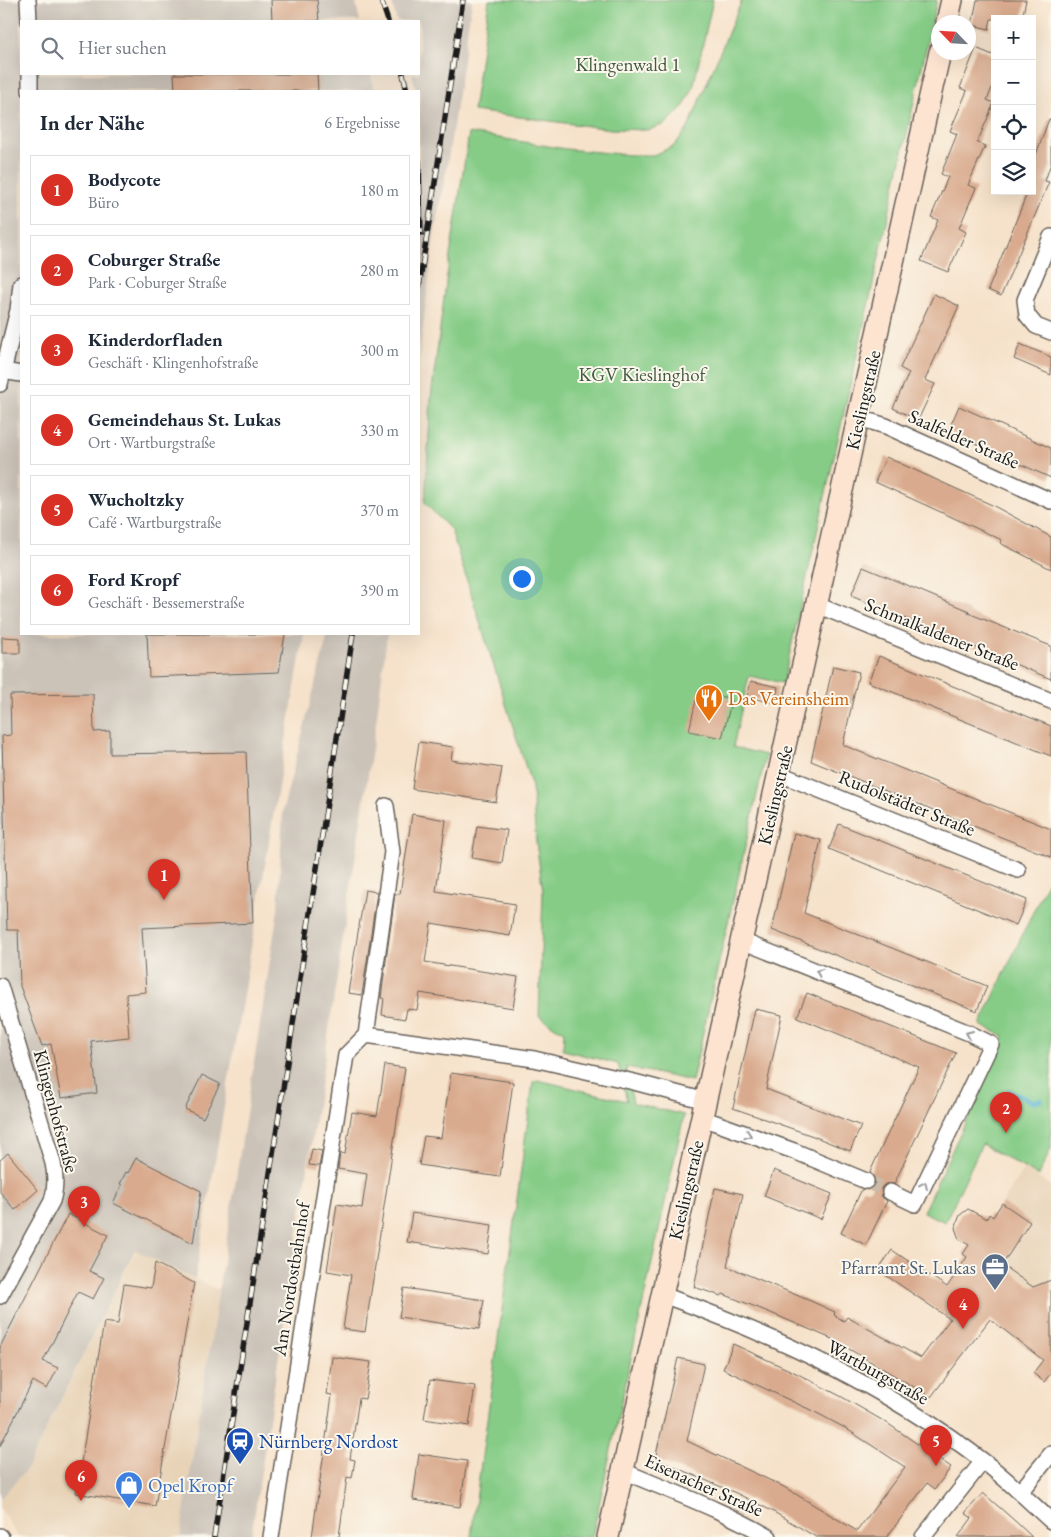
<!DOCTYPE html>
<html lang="de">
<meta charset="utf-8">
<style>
:root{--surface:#fff;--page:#f2f2f3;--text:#1f2937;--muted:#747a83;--line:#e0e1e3;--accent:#d93025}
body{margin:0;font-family:"EB Garamond",serif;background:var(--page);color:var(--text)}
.controls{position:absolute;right:15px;top:15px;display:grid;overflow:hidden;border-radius:0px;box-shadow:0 5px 20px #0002}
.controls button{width:45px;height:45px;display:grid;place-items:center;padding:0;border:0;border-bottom:1px solid var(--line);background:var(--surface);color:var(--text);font:25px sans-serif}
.compass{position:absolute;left:931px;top:15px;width:45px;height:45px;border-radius:50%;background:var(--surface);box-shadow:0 5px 20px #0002;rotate:295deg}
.you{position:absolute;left:521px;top:578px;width:18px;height:18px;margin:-12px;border:4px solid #fff;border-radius:50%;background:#1a73e8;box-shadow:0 0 0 8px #1a73e833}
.badge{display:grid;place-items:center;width:32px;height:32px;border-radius:50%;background:var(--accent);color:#fff;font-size:16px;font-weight:700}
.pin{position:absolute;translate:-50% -41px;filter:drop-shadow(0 1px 2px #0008)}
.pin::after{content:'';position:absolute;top:26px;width:18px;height:15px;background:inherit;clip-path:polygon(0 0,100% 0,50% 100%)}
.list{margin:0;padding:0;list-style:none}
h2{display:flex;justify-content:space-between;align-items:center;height:65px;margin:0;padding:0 20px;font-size:21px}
h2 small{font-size:16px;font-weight:400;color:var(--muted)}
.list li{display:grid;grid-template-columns:32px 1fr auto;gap:15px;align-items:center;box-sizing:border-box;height:70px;margin:0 10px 10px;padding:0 10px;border:1px solid var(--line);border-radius:0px}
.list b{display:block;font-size:19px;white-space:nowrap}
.list p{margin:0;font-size:16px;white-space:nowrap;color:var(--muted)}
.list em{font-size:16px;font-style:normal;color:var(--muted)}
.icon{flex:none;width:28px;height:28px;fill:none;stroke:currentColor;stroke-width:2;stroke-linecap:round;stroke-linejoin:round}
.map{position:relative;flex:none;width:1051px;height:1537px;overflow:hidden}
.search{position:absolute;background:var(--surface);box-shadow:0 5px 20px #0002;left:20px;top:20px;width:400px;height:55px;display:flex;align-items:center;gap:12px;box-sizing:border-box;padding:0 18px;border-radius:0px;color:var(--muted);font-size:19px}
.panel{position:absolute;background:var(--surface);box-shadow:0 5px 20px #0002;left:20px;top:90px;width:400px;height:545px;border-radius:0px}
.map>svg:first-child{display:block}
</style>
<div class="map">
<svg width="1051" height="1537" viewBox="0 0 1051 1537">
<rect width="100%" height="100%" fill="#fbf7ec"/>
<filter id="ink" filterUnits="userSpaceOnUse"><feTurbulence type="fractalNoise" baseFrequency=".02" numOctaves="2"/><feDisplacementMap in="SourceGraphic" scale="10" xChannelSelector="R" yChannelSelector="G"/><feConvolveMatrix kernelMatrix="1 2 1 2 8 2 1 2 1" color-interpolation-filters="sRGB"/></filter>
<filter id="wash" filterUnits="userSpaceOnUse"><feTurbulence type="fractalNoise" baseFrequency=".0096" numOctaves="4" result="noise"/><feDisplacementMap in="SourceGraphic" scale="20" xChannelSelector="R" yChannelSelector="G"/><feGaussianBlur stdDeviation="1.12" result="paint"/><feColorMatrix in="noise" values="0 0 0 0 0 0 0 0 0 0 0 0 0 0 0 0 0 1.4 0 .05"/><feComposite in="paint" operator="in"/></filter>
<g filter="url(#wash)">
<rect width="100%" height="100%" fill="#f6e2ca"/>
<path fill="#e8d3b7" d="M1024 1169 1051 1186V1280L1033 1287 1002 1265V1203Z
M136 1250 218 1290 180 1537H18L0 1507V1499L26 1470Z"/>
<path fill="#cbc2b8" d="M0 0H355L360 21H21V74H371L373 91H21V634H304L195 1279 135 1250 26 1470 0 1499Z
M391 0H472L447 166 434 234 419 362V102H420L419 91H417L412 74H419V21H397Z
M328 634H387L377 716 251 1537H180L278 909 283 809Z"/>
<path fill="#86cc87" stroke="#517452" d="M489 0H713L693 88 684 106 666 124 648 130 611 129 473 111Z
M742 0H937L783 683 749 676 733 747 766 755 692 1081 626 1067 633 1103 684 1115 592 1537H471L533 1082 538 1080 627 1101 618 1064 563 1050 564 1031 555 1027 539 1016 543 891 536 842 532 787 451 530 425 503 431 397 447 275 469 133 566 149 631 155H653L674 146 688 128Z
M1051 874V1149L1038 1176 982 1144 945 1222 923 1212 998 1053 1004 1036 980 1025Z"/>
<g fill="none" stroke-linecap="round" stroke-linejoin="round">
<path stroke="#50b3cf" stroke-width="5" d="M1013 1104 1007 1100 1006 1095 1009 1091 1034 1102 1041 1100"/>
</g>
<g id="blocks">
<path fill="#d9aa8d" d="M271 0H317L319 21H272Z
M977 0H1026L1022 19H991L989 29 972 25Z
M976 48 995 56V81L987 100 994 103 977 143 985 146 968 185 976 188 959 228 966 232 948 272 921 261 938 220 931 217 948 177 941 174 957 134 950 131 967 91 960 88Z
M174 74H317L318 91H175Z
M1049 119H1051V163L1045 181 1049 182 1001 296 988 290 1028 191H1032V166Z
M934 294 959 306 925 380 935 384 918 420 893 408 909 373 900 368Z
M1020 344 1051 357V375L1014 359Z
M959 406 1051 448V478L948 431Z
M886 457 992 505 1051 537V569L1000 543 1002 540 875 482Z
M863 567 969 611 968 613 1051 646V679L851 596Z
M147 634H285L279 672 149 677Z
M2 637 20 638V653H2Z
M879 656 1051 726V756L868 682Z
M833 666 859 672 843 745 1051 829V857L811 761Z
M751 681 778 687 775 703 747 697Z
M698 691 732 699 722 738 689 731Z
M93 694 94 732 110 731V754L246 752 253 923 142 928 146 992 126 994 129 1037 91 1041 97 1093 61 1098 51 1044 42 1046 20 986 18 930H7L2 736 11 735 10 695Z
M419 742 453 747 451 760 502 768 496 802 412 789Z
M412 814 446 820 436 891 515 904 510 936 431 923 425 962 518 977 513 1008 420 993 417 1010 407 1009 405 1019 382 1015 384 998H381L395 894H400Z
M839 824 1027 900 1016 925 829 849Z
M477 826 507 830 502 863 472 858Z
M794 833 821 840 804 913 987 986 977 1011 772 930Z
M365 890 377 892 362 995 348 993Z
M807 993 956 1053 894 1184H885L881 1188 882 1197 887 1201 866 1245 841 1233 862 1189 868 1190 874 1185 875 1179 870 1172 919 1067 797 1017Z
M755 1009 782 1015 766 1089 861 1126 850 1151 813 1136 733 1108Z
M385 1065 405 1068 365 1332 343 1329 351 1275 327 1271 337 1204 362 1208 367 1174 338 1169 340 1153 345 1154 352 1112 377 1116Z
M451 1073 513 1082 500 1177 419 1165 424 1136 441 1138Z
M202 1075 220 1084 203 1118 185 1109Z
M312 1149 322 1151 319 1166 309 1165Z
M8 1153 38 1190 15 1210 0 1192V1160Z
M136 1158 201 1191 193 1243 113 1203 122 1185 120 1184 126 1172 128 1173Z
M774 1170 832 1194 821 1219 764 1196Z
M715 1188 743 1194 727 1266 813 1302 835 1312 834 1315 844 1321 847 1317 921 1358 950 1319 878 1270 892 1250 947 1287 967 1257 963 1254 969 1245 959 1239 955 1228 960 1215 968 1209 987 1219 989 1214 993 1217 1002 1203 1030 1222 1002 1265 1033 1287 1051 1280V1373L1044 1382 1033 1373 1043 1360 990 1319 931 1397 832 1339 771 1313 723 1294 721 1296 694 1287Z
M412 1213 492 1225 488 1254 407 1242Z
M68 1214 108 1235 89 1271 104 1278 93 1299 78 1292 43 1361 58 1368 47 1389 33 1381 0 1446V1347Z
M155 1263 194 1283 155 1506 76 1493 104 1322 118 1324 124 1284 151 1288Z
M404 1288 484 1300 479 1329 399 1317Z
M733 1344 796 1373 842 1397 887 1423 951 1467 935 1489 927 1483 887 1537H816L772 1511 736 1493 655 1459 678 1358 704 1364 687 1441 784 1487 857 1531 905 1467 845 1428 815 1412 723 1369Z
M332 1357 371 1362 365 1399 359 1398 350 1459 355 1460 352 1478 347 1477 339 1537H312L332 1395 327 1394Z
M430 1380 475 1386 469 1426 424 1419Z
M419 1454 467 1461 460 1507 413 1500Z
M983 1493 1015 1521 1032 1537H958L972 1518 965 1513Z"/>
</g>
</g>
<g filter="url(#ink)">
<use href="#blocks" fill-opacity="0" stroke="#686159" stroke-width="1"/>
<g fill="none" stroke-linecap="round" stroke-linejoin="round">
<path stroke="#cabaa7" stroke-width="15" stroke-dasharray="15 8" stroke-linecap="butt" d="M866 1181 890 1192"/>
<g stroke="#686159" stroke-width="18">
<path id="street" d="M28 0 29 21
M30 74V91
M1051 237 1025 300 1027 315 1036 326 1051 332
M3 371 21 374
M0 384 18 310 21 284
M859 418 886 426 1051 501
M817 605 1051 701
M780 774 1018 870
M742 941 969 1033 991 1044 915 1204 890 1192
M0 986 53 1163C56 1177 56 1188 52 1201L0 1296
M366 1035 392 852 386 806
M702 1118 794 1151 866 1181
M663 1295C776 1336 887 1387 983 1461 1007 1479 1029 1501 1051 1521
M623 1471C672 1492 723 1510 769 1537
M1020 1492 1051 1454
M0 1536 1 1537
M271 1537 346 1055 366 1035 534 1059 634 1082 706 1101
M923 1537 983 1461"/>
</g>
<g stroke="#686159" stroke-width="24">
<path id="secondary" d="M947 22 952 0
M608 1537 940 52"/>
</g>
<use href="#street" stroke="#fff" stroke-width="15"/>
<use href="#secondary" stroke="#fde4d1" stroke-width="21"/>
<g stroke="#1c1c1c" stroke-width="5.5">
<path id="rail" d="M381 0 388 21
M403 74 407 91
M419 162 421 233
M419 287 463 0
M214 1537 353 634"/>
</g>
<use href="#rail" stroke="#fbf7ec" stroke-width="4" stroke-dasharray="11" stroke-linecap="butt"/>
</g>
<defs><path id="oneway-chevron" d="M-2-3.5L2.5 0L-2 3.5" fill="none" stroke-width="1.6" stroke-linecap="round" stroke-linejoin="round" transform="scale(1.25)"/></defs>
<g stroke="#999">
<use href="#oneway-chevron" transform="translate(819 972) rotate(-158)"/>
<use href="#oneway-chevron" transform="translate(969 1034) rotate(-156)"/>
<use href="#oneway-chevron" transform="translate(748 1135) rotate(20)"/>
<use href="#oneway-chevron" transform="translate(924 1185) rotate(-65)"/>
</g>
</g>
<defs>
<g id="restaurant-pin" transform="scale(1.4375)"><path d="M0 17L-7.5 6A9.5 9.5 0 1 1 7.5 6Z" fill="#e8710a" stroke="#fbf7ec"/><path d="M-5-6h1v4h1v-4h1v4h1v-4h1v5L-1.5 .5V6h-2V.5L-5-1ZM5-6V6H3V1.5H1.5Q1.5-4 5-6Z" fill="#fff"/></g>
<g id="office-pin" transform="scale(1.4375)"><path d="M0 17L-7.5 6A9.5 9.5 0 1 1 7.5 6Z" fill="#5c6f8a" stroke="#fbf7ec"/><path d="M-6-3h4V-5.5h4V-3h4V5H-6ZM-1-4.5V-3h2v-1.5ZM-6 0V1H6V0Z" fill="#fff"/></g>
<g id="station-pin" transform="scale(1.4375)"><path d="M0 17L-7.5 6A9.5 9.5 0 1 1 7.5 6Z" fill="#1a4fb4" stroke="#fbf7ec"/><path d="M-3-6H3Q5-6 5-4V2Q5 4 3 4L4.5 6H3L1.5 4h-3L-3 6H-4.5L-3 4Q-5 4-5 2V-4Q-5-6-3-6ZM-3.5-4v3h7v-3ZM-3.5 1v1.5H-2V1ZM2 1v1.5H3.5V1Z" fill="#fff"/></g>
<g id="shop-pin" transform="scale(1.4375)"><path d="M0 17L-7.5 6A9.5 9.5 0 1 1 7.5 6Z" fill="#3f7fe0" stroke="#fbf7ec"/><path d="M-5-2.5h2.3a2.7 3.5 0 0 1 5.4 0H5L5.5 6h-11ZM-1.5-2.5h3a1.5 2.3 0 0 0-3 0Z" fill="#fff"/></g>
</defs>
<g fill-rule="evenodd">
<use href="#restaurant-pin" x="709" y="698"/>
<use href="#office-pin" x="995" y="1267"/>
<use href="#station-pin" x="240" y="1441"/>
<use href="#shop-pin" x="129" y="1485"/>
</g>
<g text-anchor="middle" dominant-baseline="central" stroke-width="4" stroke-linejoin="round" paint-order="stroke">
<g font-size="19" fill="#415a41" stroke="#fbf7ec">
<text x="628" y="64">Klingenwald 1</text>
<text x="642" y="374">KGV Kieslinghof</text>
</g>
<g font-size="19" fill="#1c1c1c" stroke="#fbf7ec">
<text transform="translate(863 400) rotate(-77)">Kieslingstraße</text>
<text transform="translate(964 439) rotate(24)">Saalfelder Straße</text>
<text transform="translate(942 634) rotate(22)">Schmalkaldener Straße</text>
<text transform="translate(775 795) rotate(-77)">Kieslingstraße</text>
<text transform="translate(907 803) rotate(22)">Rudolstädter Straße</text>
<text transform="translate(56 1111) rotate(75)">Klingenhofstraße</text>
<text transform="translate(686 1190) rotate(-77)">Kieslingstraße</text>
<text transform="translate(291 1279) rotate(-81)">Am Nordostbahnhof</text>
<text transform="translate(878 1372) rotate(29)">Wartburgstraße</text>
<text transform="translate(704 1485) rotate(24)">Eisenacher Straße</text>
</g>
<g font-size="19" fill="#c56008" stroke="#fbf7ec" text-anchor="start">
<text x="728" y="698">Das Vereinsheim</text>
</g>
<g font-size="19" fill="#4e5e75" stroke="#fbf7ec" text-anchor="end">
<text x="976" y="1267">Pfarramt St. Lukas</text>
</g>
<g font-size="19" fill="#164399" stroke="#fbf7ec" text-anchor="start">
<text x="259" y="1441">Nürnberg Nordost</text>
</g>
<g font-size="19" fill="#366cbe" stroke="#fbf7ec" text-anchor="start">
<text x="148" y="1485">Opel Kropf</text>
</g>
</g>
</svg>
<div class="controls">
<button>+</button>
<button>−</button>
<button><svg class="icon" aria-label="locate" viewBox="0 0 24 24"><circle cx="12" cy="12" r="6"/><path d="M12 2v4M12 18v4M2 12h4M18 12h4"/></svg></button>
<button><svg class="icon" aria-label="layers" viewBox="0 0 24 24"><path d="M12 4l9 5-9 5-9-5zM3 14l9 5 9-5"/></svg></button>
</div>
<svg class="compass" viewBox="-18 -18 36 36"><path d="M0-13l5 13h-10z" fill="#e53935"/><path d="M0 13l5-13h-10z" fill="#747a83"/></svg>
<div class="you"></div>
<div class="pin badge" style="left:164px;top:900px">1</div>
<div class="pin badge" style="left:1006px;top:1133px">2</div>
<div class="pin badge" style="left:84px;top:1227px">3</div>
<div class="pin badge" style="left:963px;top:1329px">4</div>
<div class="pin badge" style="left:936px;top:1466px">5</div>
<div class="pin badge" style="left:81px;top:1501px">6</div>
<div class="search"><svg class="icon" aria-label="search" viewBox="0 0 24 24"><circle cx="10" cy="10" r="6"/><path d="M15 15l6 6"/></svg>Hier suchen</div>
<section class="panel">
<h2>In der Nähe<small>6 Ergebnisse</small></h2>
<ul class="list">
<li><span class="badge">1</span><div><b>Bodycote</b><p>Büro</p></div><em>180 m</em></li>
<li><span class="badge">2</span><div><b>Coburger Straße</b><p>Park · Coburger Straße</p></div><em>280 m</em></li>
<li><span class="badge">3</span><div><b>Kinderdorfladen</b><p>Geschäft · Klingenhofstraße</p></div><em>300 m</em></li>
<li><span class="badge">4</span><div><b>Gemeindehaus St. Lukas</b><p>Ort · Wartburgstraße</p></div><em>330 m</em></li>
<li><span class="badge">5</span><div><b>Wucholtzky</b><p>Café · Wartburgstraße</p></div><em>370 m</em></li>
<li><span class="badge">6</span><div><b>Ford Kropf</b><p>Geschäft · Bessemerstraße</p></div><em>390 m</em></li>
</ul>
</section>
</div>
